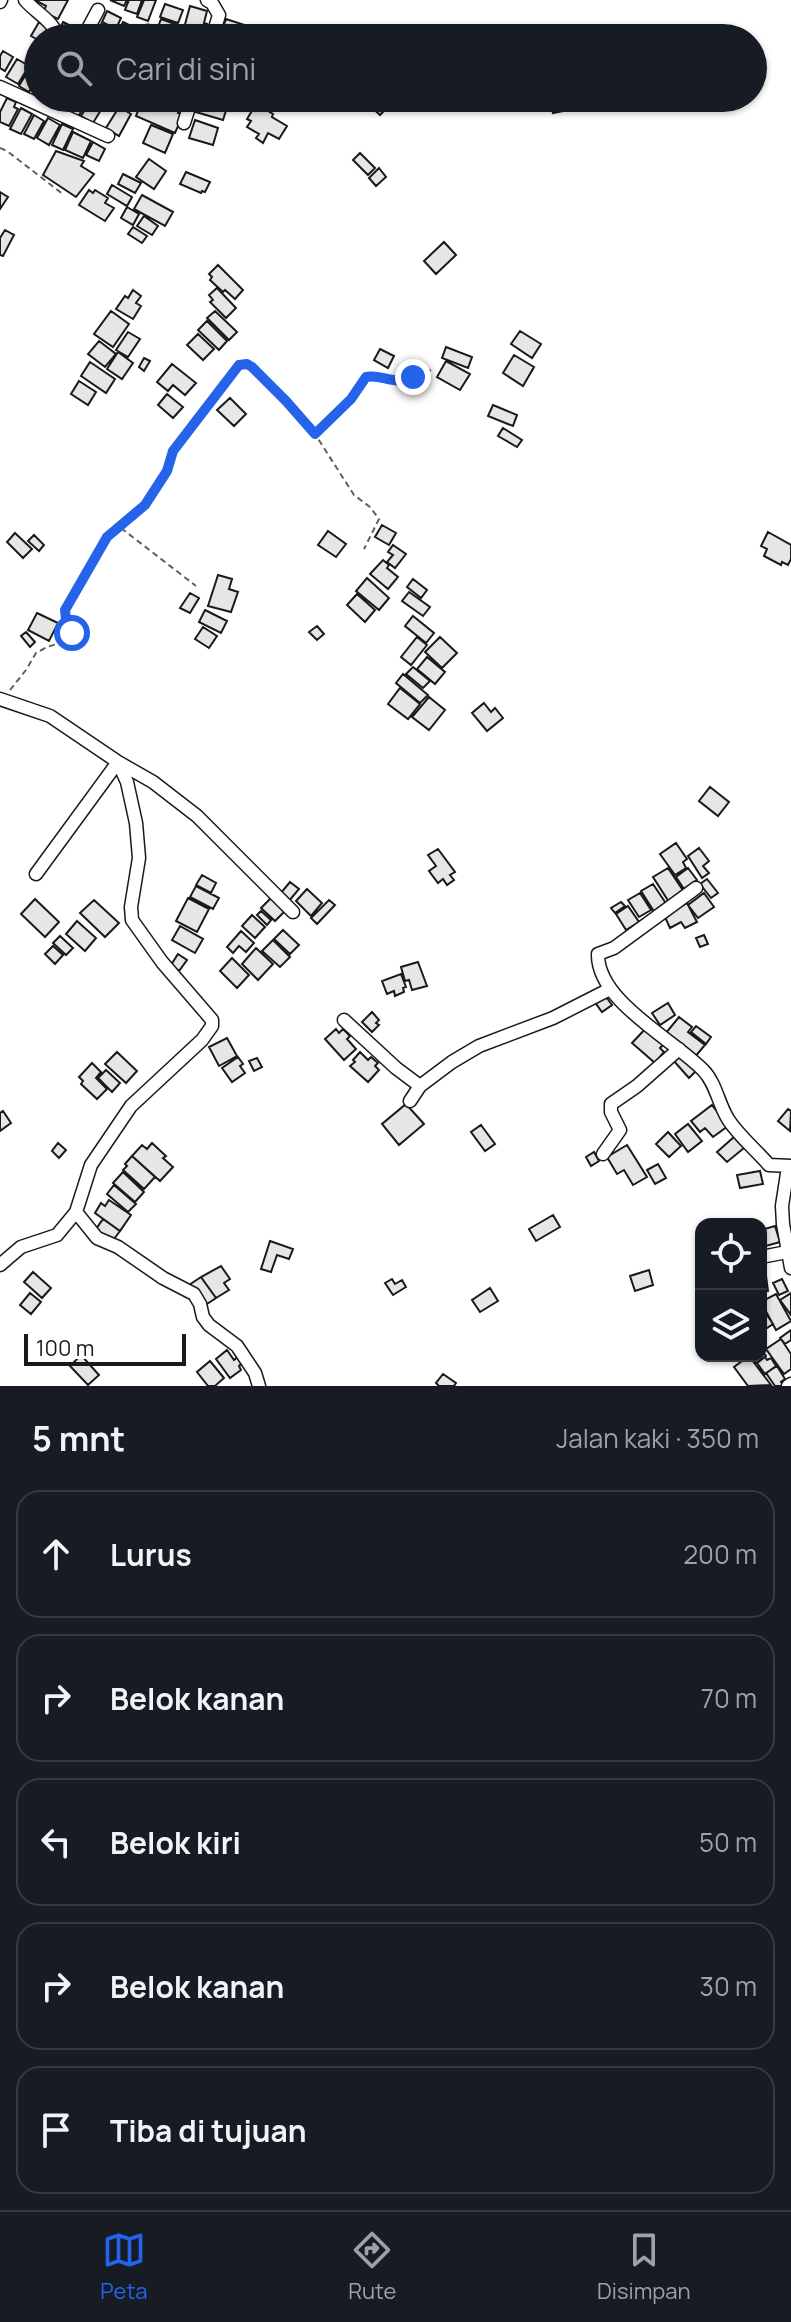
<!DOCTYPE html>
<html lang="id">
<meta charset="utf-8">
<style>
:root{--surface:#171b24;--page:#242831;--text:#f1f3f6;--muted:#9ea1a6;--line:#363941;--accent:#2563eb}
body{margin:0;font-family:Manrope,sans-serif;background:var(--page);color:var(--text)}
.controls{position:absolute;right:24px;bottom:24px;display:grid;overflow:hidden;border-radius:16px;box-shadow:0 2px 6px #0004}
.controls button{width:72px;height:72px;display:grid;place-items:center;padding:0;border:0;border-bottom:2px solid var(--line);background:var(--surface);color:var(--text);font:40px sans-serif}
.scale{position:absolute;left:24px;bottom:20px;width:162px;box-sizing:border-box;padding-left:8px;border:4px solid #1a1a1a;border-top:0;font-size:22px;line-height:28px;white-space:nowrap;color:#1a1a1a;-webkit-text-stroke:6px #fff;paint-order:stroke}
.stop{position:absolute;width:24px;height:24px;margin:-18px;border:6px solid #2563eb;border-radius:50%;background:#fff}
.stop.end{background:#2563eb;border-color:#fff;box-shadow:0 2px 8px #0008}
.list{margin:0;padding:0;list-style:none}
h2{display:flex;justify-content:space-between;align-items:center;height:104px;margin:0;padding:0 32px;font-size:34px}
h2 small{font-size:26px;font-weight:400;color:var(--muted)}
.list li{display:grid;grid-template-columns:52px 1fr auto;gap:24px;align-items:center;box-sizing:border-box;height:128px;margin:0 16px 16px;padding:0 16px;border:2px solid var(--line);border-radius:24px}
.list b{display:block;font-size:30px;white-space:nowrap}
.list em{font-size:26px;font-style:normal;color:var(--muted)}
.icon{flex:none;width:44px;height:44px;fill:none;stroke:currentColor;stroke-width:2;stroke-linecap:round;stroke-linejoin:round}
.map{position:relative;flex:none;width:791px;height:1386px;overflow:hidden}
.search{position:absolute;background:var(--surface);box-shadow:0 2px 6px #0004;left:24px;right:24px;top:24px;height:88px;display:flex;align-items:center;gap:20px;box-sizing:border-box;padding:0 28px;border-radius:44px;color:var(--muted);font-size:30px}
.sheet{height:824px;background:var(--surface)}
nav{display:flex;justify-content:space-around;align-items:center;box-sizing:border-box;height:112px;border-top:2px solid var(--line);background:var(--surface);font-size:22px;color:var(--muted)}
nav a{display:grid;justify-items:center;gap:4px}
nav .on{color:var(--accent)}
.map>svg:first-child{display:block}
</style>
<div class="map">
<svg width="791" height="1386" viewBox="0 0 791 1386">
<rect width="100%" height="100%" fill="#fff"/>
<path fill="#e6e6e6" stroke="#1a1a1a" stroke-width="2" d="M35 0H68L58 19 43 12 46 6Z
M110 0H127L124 6Z
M129 0H142L137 14 125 10Z
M144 0H156L148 21 137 17Z
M165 4 183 10 178 23 160 17Z
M190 6 207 11 204 23 207 24 204 34 184 28Z
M107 11 121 18 116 29 102 22Z
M161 19 183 27 179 38H163L155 35Z
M226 19 257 29 254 38H219Z
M39 22 48 27 42 38H38V40L31 36Z
M63 22 71 26 69 29 74 31 71 38 58 33Z
M123 22 135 28 130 38 118 32Z
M101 24 115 31 111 38H104L96 34Z
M3 51 13 57 5 71 0 68V56Z
M17 59 29 66 18 84 6 77Z
M30 67 38 71V76L29 92 19 86Z
M7 98 16 102 14 107 18 109 9 126 0 122V112Z
M60 98H74L67 111 56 104Z
M77 98H89L78 117 69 112Z
M92 98 104 105 93 123 81 116Z
M143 98 152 100V98H161L181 106 178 113 183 115 175 133 136 116Z
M200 98H211L228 104 223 120 196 112Z
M370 98H396L380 115 368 104 372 100Z
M560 98H576L578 108 553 113 551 106 561 104Z
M256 104 273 114 272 117 287 126 279 139 268 133 263 143 256 138 259 134 247 127 251 121 247 119Z
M119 107 131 114 119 136 106 128Z
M21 108 32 114 21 134 10 129Z
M34 115 44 121 34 139 24 134Z
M48 118 60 125 49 145 37 138Z
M195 120 218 128 213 145 189 138Z
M62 124 73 129 63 150 52 145Z
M151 125 173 134 165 153 143 143Z
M73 132 91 141 83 158 65 150Z
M93 142 105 149 99 161 86 155Z
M56 151 84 161 81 166 94 174 76 197 43 175Z
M360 153 375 168 368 175 353 160Z
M149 159 166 171 154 189 136 177Z
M379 168 386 177 376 186 369 178Z
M186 172 210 182 205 192 202 191 201 193 180 184Z
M123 174 141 183 135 193 118 184Z
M112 185 132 197 127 206 107 194Z
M89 190 93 193 95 190 108 198 105 203 114 208 105 221 79 205Z
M0 192 8 197 0 209Z
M142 195 173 212 165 226 134 209Z
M127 207 139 214 133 225 121 218Z
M144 216 158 226 152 235 137 226Z
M133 227 147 236 142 243 128 234Z
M5 230 14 235 3 256 0 255V238Z
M444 242 456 255 436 274 424 261Z
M218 265 243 290 235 299 225 290 223 292 210 280 212 277 209 274Z
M217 288 236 308 226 318 210 302 213 300 209 295Z
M133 290 141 296 136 303 141 306 133 319 116 309 125 296 128 298Z
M111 311 129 324 113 347 94 334Z
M215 311 237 332 229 340 207 318Z
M207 321 227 341 219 350 198 330Z
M520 331 541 344 532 358 511 344Z
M128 332 140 339 128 357 116 350Z
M198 334 214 349 203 360 187 345Z
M99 341 116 354 105 367 88 354Z
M446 347 472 357 468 368 442 358Z
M380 349 394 356 388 368 374 360Z
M118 352 133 363 122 379 107 369Z
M514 355 534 367 523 386 503 373Z
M144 358 150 361 144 371 139 367Z
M446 361 470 374 460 390 437 377Z
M90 362 115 379 106 393 81 376Z
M172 364 196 383 185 395 173 385 168 391 157 382Z
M79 381 96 392 88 405 71 394Z
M167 394 183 407 173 418 158 405Z
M230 398 246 414 234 426 217 410Z
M493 405 517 415 513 426 488 416Z
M503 428 522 440 517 447 498 436Z
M382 525 396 533 389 545 375 537Z
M328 531 346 544 336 557 318 545Z
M768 532 791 545V559L788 565 782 562 781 565 764 556 767 549 761 546Z
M15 533 32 549 23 558 7 542Z
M34 535 44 545 39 551 28 541Z
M393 545 406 554 395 568 387 562 393 555 388 552Z
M383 560 389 565 387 568 398 577 388 589 370 574Z
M218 575 232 579 229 589 238 592 231 612 208 606Z
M367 578 389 598 379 610 356 591Z
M413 579 427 590 421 598 407 587Z
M409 592 430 607 423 616 402 601Z
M190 593 199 598 190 613 180 608Z
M357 594 375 610 365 622 347 605Z
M205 610 227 621 221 633 199 622Z
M37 613 58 623 49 641 28 630Z
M413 616 434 633 426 643 405 626Z
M317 626 324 634 317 640 309 632Z
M203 627 217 636 209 648 195 639Z
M26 632 35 642 30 647 21 636Z
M417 637 427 645 411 665 401 657Z
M440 637 457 653 442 668 425 652Z
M427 657 445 672 435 684 417 669Z
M413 667 430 681 423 688 406 674Z
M403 674 428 695 420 703 396 683Z
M400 688 420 704 408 719 388 704Z
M429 697 445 710 429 730 412 717Z
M484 703 491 712 495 708 503 718 487 731 472 713Z
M710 787 729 802 718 816 699 801Z
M676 843 687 859 683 862 686 868 675 875 660 854Z
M699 848 709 861 703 866 709 873 702 878 688 856Z
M438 849 455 872 450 875 454 880 447 885 443 879 438 883 429 871 436 866 428 855Z
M668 868 684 892 669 902 653 877Z
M688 868 697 880 684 889 676 877Z
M202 875 216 883 211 893 196 885Z
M707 879 718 893 711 898 700 884Z
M290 882 299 889 289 901 280 894Z
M653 884 667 905 655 913 641 891Z
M196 886 219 898 213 909 190 897Z
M307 889 322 903 311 916 296 901Z
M640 893 651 910 639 917 628 900Z
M704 893 714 907 698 918 688 905Z
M188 898 209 909 197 932 176 921Z
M271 898 285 911 275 921 261 908Z
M35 899 59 922 45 937 21 914Z
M94 900 119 923 105 937 80 913Z
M329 900 335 905 317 924 311 918Z
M621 902 625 906 615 913 611 908Z
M687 903 697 922 685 928 681 922 670 928 664 915Z
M628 906 639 922 626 930 616 914Z
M261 911 271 920 267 925 257 915Z
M252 915 265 927 255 938 242 926Z
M77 921 96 938 85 951 66 934Z
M180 926 203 939 195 953 172 940Z
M283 930 299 945 290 954 274 939Z
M241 931 254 943 246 952 239 946 233 953 227 947Z
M704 935 708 944 700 947 696 938Z
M60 936 73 948 66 955 53 943Z
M273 940 290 957 280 967 262 951Z
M53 946 63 955 55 964 45 954Z
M256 948 273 964 258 980 242 964Z
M178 954 187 960 179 971 171 965Z
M232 958 249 975 237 988 220 971Z
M418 962 427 986 412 990 409 980 405 981 401 967Z
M401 974 406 987 403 988 404 992 395 996 394 991 387 994 382 981Z
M604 994 612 1005 602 1012 594 1001Z
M668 1003 675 1015 660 1025 652 1013Z
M372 1012 379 1020 376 1023 379 1025 372 1032 362 1022Z
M679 1017 692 1027 688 1032 705 1045 694 1058 665 1034Z
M648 1026 666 1042 660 1048 664 1052 655 1063 632 1043Z
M696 1026 711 1037 706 1044 691 1032Z
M336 1029 339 1033 343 1029 350 1036 347 1039 356 1049 344 1060 325 1039Z
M227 1038 237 1056 219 1066 209 1047Z
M117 1052 137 1071 126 1083 105 1064Z
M360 1052 368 1060 371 1057 378 1063 375 1066 379 1070 368 1082 350 1066 355 1062 353 1060Z
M680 1053 696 1071 689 1078 673 1060Z
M238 1057 243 1064 240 1066 245 1073 232 1082 222 1068Z
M257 1058 262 1067 254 1071 249 1061Z
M92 1063 101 1072 96 1078 107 1089 97 1099 81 1084 83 1081 79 1077Z
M106 1070 120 1083 112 1092 98 1078Z
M406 1104 424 1124 399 1145 382 1124Z
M712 1105 728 1126 713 1137 705 1128 700 1132 691 1121Z
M788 1109 791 1111 790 1131 778 1121Z
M3 1111 11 1123 0 1131V1113Z
M688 1124 702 1141 688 1152 675 1134Z
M481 1125 495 1144 485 1151 471 1132Z
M668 1132 681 1146 669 1157 656 1144Z
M734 1137 744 1148 727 1162 717 1152Z
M58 1143 66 1150 59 1158 52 1151Z
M152 1143 166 1156 163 1158 173 1167 160 1181 132 1156 142 1145 147 1149Z
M627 1145 647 1177 633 1185 624 1170 617 1174 607 1157Z
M594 1152 599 1161 591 1166 586 1157Z
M132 1156 155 1177 144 1189 123 1170 127 1166 125 1164Z
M658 1164 666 1178 655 1184 647 1170Z
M760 1171 763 1184 740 1188 737 1175Z
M123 1172 144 1192 135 1202 113 1183Z
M114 1185 136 1204 128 1212 107 1194Z
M109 1200 131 1215 120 1231 95 1213 101 1203 105 1206Z
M553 1215 560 1227 536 1241 529 1229Z
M103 1219 120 1231 111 1243 94 1232Z
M775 1226 780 1242 762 1247 761 1230Z
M270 1241 293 1249 289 1259 277 1255 271 1272 261 1269Z
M221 1266 230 1279 224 1283 229 1290 216 1298 201 1277Z
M649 1270 653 1285 635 1291 630 1276Z
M33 1272 51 1288 42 1298 24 1282Z
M766 1276 768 1291 761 1292V1277Z
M201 1277 216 1298 204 1306 189 1285Z
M392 1279 395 1284 402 1280 406 1287 393 1295 385 1283Z
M782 1279 788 1291 779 1295 773 1283Z
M490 1288 498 1301 480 1312 472 1300Z
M30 1293 41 1302 31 1314 20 1305Z
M791 1293V1315L780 1300Z
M776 1294 791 1321 776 1330 761 1302Z
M761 1306 773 1324 761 1332Z
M791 1330V1340L785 1344 780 1338Z
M781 1339 791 1354V1369L784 1374 766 1349Z
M761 1349 766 1356 756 1363 751 1356H761Z
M227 1350 234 1360 240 1355 244 1361 239 1366 241 1370 230 1378 216 1359Z
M81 1355 99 1375 88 1385 70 1366Z
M749 1356 771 1385 748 1386 734 1367Z
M765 1357 767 1360 771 1358 776 1366 765 1374 757 1363Z
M210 1361 224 1378 215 1386H208L197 1372Z
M777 1366 785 1379 781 1382 784 1386H775L766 1373Z
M443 1374 456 1383 454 1386H439L436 1383Z"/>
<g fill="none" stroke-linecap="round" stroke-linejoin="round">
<g stroke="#1a1a1a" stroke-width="15">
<path id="minor" d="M25 0C36 13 54 21 58 38
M207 0 212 3 219 15 212 38
M0 2 1 0
M83 38 98 10
M144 38 148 31
M0 87 108 136
M257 98 266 102
M184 123 192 98
M0 699 50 716 118 762 153 782 197 816 293 912
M696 888 614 948 598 954C597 1001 673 1039 703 1070 716 1083 718 1103 728 1119 737 1134 757 1151 769 1165L791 1166
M344 1020 396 1068 420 1086
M410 1101 420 1086 452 1062 479 1046 553 1018 610 989
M603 1154 620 1130 611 1112V1104L637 1086 679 1049
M788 1167 782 1206 783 1224 791 1268
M76 1212 97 1238 118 1247 163 1278 194 1294 200 1304 203 1317 209 1325 237 1346 255 1373 259 1386
M761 1257 787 1252
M0 1265 21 1247 57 1235 76 1212 91 1165 131 1106 202 1040 212 1026V1020L162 962 132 920 131 907 139 858 136 823 127 782 118 762 36 874
M788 1386 791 1384"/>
</g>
<path stroke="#5f5f5f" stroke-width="2" stroke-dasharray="6 4" stroke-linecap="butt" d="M0 148 7 151 64 195
M316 433 351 399 366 377C376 375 382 381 392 381 406 382 418 375 431 370
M121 528 196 586
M10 690 26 670 36 653 47 647 67 641 73 630 66 619 65 610 107 537 145 505 167 471 173 451 181 440 233 372 243 363 252 367 286 401 315 434 354 495 370 507 379 519 364 549"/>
<use href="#minor" stroke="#fff" stroke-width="12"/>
</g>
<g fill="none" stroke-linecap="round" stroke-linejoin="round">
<path stroke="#2563eb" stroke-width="10" d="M72 633 73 627 66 619 65 610 107 537 145 505 167 471 173 451 239 365 247 364 252 367 286 401 315 434 351 399 366 377C384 374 392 386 413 377"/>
</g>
</svg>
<div class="controls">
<button><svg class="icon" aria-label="locate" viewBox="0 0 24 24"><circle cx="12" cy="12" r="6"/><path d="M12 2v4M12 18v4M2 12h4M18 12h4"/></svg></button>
<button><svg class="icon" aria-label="layers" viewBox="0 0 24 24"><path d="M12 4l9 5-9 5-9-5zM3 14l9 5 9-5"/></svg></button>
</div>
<div class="scale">100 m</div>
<div class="stop" style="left:72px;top:633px"></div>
<div class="stop end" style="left:413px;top:377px"></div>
<div class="search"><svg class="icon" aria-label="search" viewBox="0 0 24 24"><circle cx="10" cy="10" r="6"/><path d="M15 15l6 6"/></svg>Cari di sini</div>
</div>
<section class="sheet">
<h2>5 mnt<small>Jalan kaki · 350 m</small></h2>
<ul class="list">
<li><svg class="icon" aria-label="ahead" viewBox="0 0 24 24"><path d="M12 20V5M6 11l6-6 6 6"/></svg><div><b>Lurus</b></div><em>200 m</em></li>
<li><svg class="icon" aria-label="right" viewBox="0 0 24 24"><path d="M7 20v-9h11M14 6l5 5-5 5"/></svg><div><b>Belok kanan</b></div><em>70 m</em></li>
<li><svg class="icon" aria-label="left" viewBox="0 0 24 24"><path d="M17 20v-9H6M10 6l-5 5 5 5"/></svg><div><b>Belok kiri</b></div><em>50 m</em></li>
<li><svg class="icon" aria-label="right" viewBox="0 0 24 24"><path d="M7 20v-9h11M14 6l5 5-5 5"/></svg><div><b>Belok kanan</b></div><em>30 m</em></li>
<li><svg class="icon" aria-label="arrive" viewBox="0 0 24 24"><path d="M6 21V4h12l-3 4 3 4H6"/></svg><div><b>Tiba di tujuan</b></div></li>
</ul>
</section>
<nav>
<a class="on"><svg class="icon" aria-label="map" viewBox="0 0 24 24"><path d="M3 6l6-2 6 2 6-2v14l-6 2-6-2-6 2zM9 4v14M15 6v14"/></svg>Peta</a>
<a><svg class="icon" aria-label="directions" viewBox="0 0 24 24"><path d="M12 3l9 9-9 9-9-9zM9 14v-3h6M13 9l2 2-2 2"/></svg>Rute</a>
<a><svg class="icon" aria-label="saved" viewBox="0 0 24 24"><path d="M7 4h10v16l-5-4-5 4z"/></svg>Disimpan</a>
</nav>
